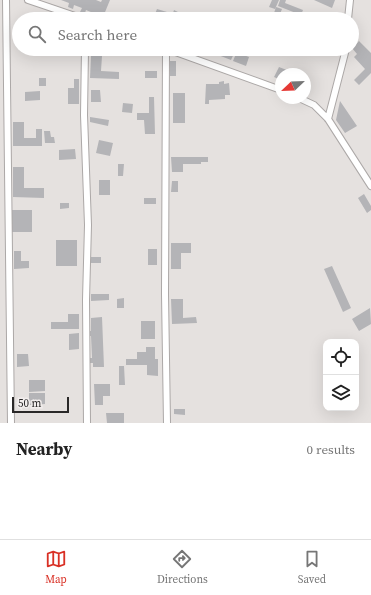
<!DOCTYPE html>
<style>
:root{--surface:#fff;--page:#f2f2f2;--text:#222;--muted:#767676;--line:#e0e0e0;--accent:#d93025}
body{margin:0;font-family:"Source Serif 4",serif;background:var(--page);color:var(--text)}
.controls{position:absolute;right:12px;bottom:12px;display:grid;overflow:hidden;border-radius:8px;box-shadow:0 4px 16px #0002}
.controls button{width:36px;height:36px;display:grid;place-items:center;padding:0;border:0;border-bottom:1px solid var(--line);background:var(--surface);color:var(--text);font:20px sans-serif}
.compass{position:absolute;left:275px;top:68px;width:36px;height:36px;border-radius:50%;background:var(--surface);box-shadow:0 4px 16px #0002;rotate:247deg}
.scale{position:absolute;left:12px;bottom:10px;width:57px;box-sizing:border-box;padding-left:4px;border:2px solid #2a2828;border-top:0;font-size:11px;line-height:14px;white-space:nowrap;color:#2a2828;-webkit-text-stroke:3px #f2eeed;paint-order:stroke}
.list{margin:0;padding:0;list-style:none}
h2{display:flex;justify-content:space-between;align-items:center;height:52px;margin:0;padding:0 16px;font-size:17px}
h2 small{font-size:13px;font-weight:400;color:var(--muted)}
.icon{flex:none;width:22px;height:22px;fill:none;stroke:currentColor;stroke-width:2;stroke-linecap:round;stroke-linejoin:round}
.map{position:relative;flex:none;width:371px;height:423px;overflow:hidden}
.search{position:absolute;background:var(--surface);box-shadow:0 4px 16px #0002;left:12px;right:12px;top:12px;height:44px;display:flex;align-items:center;gap:10px;box-sizing:border-box;padding:0 14px;border-radius:22px;color:var(--muted);font-size:15px}
.sheet{height:116px;background:var(--surface)}
nav{display:flex;justify-content:space-around;align-items:center;box-sizing:border-box;height:56px;border-top:1px solid var(--line);background:var(--surface);font-size:11px;color:var(--muted)}
nav a{display:grid;justify-items:center;gap:2px}
nav .on{color:var(--accent)}
.map>svg:first-child{display:block}
</style>
<div class="map">
<svg width="371" height="423" viewBox="0 0 371 423">
<rect width="100%" height="100%" fill="#e5e1df"/>
<path fill="#b4b4b7" d="M61 0H96L101 2 102 0H110L103 17 86 10 85 13 80 12 82 8 74 5 73 9 68 7 69 3Z
M272 0H279L275 9 269 7Z
M280 0H286L285 3 303 10 301 15 278 6Z
M314 0H335L332 8Z
M276 7 282 9 278 19H272Z
M157 9 167 12 166 16 162 15 160 19H153Z
M174 10 180 13 177 19H171Z
M129 12 145 19H126Z
M359 41 371 53V73L359 85 354 80 365 69 354 57 357 54 352 48Z
M194 49H210L208 54Z
M215 49H236L231 60 213 53Z
M238 49H243L241 54 249 57 246 66 233 61Z
M91 56H102L101 71 119 72V79L90 78Z
M170 61H176V76H170Z
M279 67 297 74H281V80L274 77Z
M145 71H157V78H145Z
M39 78H46V86H39Z
M74 79H79V104H68V88H74Z
M224 81V84L229 83 230 95H225V99L209 100V104H205L206 84H219V82Z
M91 90H100L101 102H91Z
M40 91V100L25 101V92Z
M173 93H185V123H173Z
M149 97H154L155 134H145L144 120H137V113H149Z
M340 101 357 126 345 133 336 120Z
M123 103 133 104 132 113 122 112Z
M90 117 109 120 108 126 90 122Z
M13 122H24V138H36V129H42V146H13Z
M44 131H50L51 137H54L55 143H45Z
M99 140 113 143 110 156 96 153Z
M75 149 76 159 59 160V150Z
M171 157H208V162H201V164H183V172H172Z
M118 164H124L123 176H118Z
M13 167H24V188H44V198L13 197Z
M99 180H110V195H99Z
M172 181H178V192H171Z
M364 194 371 206V210L367 213 358 198Z
M144 198H156V204H144Z
M60 203H69V208L60 209Z
M12 210H32V232H12Z
M56 240H77V266H56Z
M171 243H191V253H181V269H171Z
M148 249H157V265H148Z
M14 251H21V261H29V268L14 269Z
M90 257H101V263H90Z
M332 266 351 308 343 312 324 269Z
M91 294H109V300L91 301Z
M124 298V308H117V299Z
M171 299H183V318L196 317 197 323 172 324Z
M370 308 371 324 359 331 352 319Z
M68 314H79V329H51V322H68Z
M102 317 104 367H93V363H89V358H92L91 336H89L88 331H91V318Z
M141 321H155V339H141Z
M79 333V349L69 350V334Z
M146 347H155V359H158V376L147 375V365H126V359H137V352H146Z
M17 354H28L29 366 17 367Z
M119 366H124L125 385H119Z
M29 380H45V391L29 392Z
M94 384H110V396H103V405H95Z
M29 393H45V404L29 405Z
M174 409H185V415L174 414Z
M106 413H124V423H107Z"/>
<g fill="none" stroke-linecap="round" stroke-linejoin="round">
<g stroke="#aca8a7" stroke-width="8">
<path id="minor" d="M6 0 11 423
M28 0 84 19
M348 19 350 0
M85 49 84 115 88 225 86 300 87 423
M166 49 165 294 167 423
M167 49 281 90
M299 98 314 105 328 119 371 186
M328 119 346 49"/>
</g>
<use href="#minor" stroke="#fff" stroke-width="6"/>
</g>
</svg>
<div class="controls">
<button><svg class="icon" aria-label="locate" viewBox="0 0 24 24"><circle cx="12" cy="12" r="6"/><path d="M12 2v4M12 18v4M2 12h4M18 12h4"/></svg></button>
<button><svg class="icon" aria-label="layers" viewBox="0 0 24 24"><path d="M12 4l9 5-9 5-9-5zM3 14l9 5 9-5"/></svg></button>
</div>
<svg class="compass" viewBox="-18 -18 36 36"><path d="M0-13l5 13h-10z" fill="#e53935"/><path d="M0 13l5-13h-10z" fill="#767676"/></svg>
<div class="scale">50 m</div>
<div class="search"><svg class="icon" aria-label="search" viewBox="0 0 24 24"><circle cx="10" cy="10" r="6"/><path d="M15 15l6 6"/></svg>Search here</div>
</div>
<section class="sheet">
<h2>Nearby<small>0 results</small></h2>
<ul class="list">
</ul>
</section>
<nav>
<a class="on"><svg class="icon" aria-label="map" viewBox="0 0 24 24"><path d="M3 6l6-2 6 2 6-2v14l-6 2-6-2-6 2zM9 4v14M15 6v14"/></svg>Map</a>
<a><svg class="icon" aria-label="directions" viewBox="0 0 24 24"><path d="M12 3l9 9-9 9-9-9zM9 14v-3h6M13 9l2 2-2 2"/></svg>Directions</a>
<a><svg class="icon" aria-label="saved" viewBox="0 0 24 24"><path d="M7 4h10v16l-5-4-5 4z"/></svg>Saved</a>
</nav>
